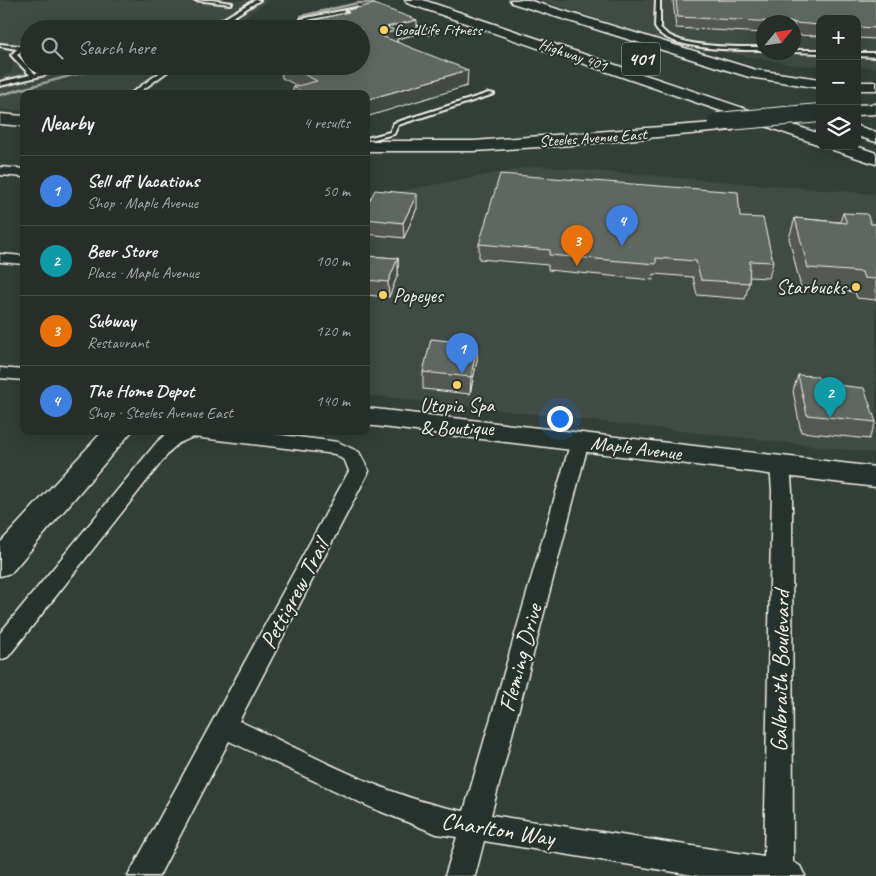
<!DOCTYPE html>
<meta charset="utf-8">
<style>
:root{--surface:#262e2a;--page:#2e3632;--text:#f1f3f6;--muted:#a4a8a8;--line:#424a47;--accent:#ffd166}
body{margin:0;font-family:Caveat,sans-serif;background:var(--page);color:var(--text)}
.controls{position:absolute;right:15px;top:15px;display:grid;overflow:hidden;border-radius:10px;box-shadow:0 5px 20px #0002}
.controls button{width:45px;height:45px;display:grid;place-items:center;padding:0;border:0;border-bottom:1px solid var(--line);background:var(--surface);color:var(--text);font:25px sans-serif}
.compass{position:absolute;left:756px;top:15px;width:45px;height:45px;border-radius:50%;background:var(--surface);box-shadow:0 5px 20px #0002;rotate:61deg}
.you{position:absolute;left:559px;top:418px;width:18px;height:18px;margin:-12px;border:4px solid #fff;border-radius:50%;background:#1a73e8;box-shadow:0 0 0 8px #1a73e833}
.badge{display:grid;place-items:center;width:32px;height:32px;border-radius:50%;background:var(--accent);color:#fff;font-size:16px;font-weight:700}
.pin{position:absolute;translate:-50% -41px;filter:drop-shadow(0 1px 2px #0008)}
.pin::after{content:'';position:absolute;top:26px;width:18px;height:15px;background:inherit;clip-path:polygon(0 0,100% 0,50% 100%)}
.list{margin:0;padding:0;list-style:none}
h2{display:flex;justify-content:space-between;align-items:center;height:65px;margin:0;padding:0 20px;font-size:21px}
h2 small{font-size:16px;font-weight:400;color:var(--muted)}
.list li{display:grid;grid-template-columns:32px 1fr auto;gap:15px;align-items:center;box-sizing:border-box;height:70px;padding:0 20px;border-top:1px solid var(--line)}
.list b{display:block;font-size:19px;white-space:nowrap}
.list p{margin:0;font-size:16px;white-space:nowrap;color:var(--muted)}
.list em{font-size:16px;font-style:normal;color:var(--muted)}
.icon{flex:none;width:28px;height:28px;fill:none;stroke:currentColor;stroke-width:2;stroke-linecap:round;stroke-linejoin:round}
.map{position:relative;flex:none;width:876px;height:876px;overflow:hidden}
.search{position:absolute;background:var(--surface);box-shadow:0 5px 20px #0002;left:20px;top:20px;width:350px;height:55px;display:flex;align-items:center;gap:12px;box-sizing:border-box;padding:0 18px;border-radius:28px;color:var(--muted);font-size:19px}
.panel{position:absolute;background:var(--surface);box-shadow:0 5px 20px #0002;left:20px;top:90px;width:350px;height:345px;border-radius:10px}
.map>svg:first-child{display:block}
</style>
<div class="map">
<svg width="876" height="876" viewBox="0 0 876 876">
<rect width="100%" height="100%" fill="#323e38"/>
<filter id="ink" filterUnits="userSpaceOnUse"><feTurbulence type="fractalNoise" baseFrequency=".02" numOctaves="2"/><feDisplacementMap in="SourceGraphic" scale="10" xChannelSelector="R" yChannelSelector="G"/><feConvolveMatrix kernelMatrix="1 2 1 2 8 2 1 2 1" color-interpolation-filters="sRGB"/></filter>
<g filter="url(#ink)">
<path fill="#404b44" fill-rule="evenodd" d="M0 0H271L225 29H29V66H166L125 94H24V111L0 109V78L12 72 14 52 0 51Z
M542 0H876V68L857 67V19H820V66L794 65 659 40ZM764 22H794V52H764Z
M536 166 876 194V453L366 395V197Z"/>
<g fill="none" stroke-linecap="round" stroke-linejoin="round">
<path stroke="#a6a9a1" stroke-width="2.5" d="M301 16 358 3H374
M247 29 267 24
M0 95 106 66"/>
<g stroke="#f4f1e8" stroke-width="4">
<path id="lane" d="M195 0H211L232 3 230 4Z
M255 0H260L217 27 204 29 213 25Z
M656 0H660V27C674 49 739 47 764 47V50C740 50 666 51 655 27Z
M356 8 358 10 308 20 314 23V25L297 29H287L307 24 301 21V19Z
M405 23 435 32V33L431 34 403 25Z
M167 26 190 28 192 29H145Z
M0 44 29 47V50H22L17 55 35 74 59 66H67L45 75 0 86V82L30 75 11 55 17 49 0 46Z
M794 50H820V53L794 52Z
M857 53H876V57L857 56Z
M169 66H175L137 94H130Z
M489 93 494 94 398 125 394 134 370 140 367 138 390 132 394 123Z
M382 197 385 199 384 200 366 204V200Z"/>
</g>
<g stroke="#f4f1e8" stroke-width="3">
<path id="street" d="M0 167 24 169V177L0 175Z
M0 254 24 256V264L0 262Z
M0 368 24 370V380L0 378Z
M174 431H248L338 442 359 452 369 471 239 721C309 753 388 799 464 811L571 441 573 437 580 435 587 437 589 441 491 815 764 857 772 491 770 465 773 460 780 458 787 460 790 465 792 491 793 862 800 866 805 876H699L484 841 475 876H445L457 837 437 834 372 808 229 741 159 876H128L349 471 345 461 335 454 193 437 179 443 171 450 8 657 0 660V633L157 442 165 435Z"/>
</g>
<g stroke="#f4f1e8" stroke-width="3">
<path id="secondary" d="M510 0H528L756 70 820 79V88L749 77 512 3Z
M857 82H876V90H857Z
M876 104V114L857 115V105Z
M0 114 24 116V126L0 124Z
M727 122 733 124 735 127 733 130 572 145 474 151H366V141H474Z
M366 408 876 467V487L366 425Z
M103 431H132L11 573 0 576V543Z"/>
</g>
<g stroke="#f4f1e8" stroke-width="3">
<path id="highway" d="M405 0H423L820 134V145L407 3Z
M857 126 876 132V142L857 136Z
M831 146H856L876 153V164L833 150Z"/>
</g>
<use href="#lane" fill="#26332d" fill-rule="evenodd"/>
<use href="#street" fill="#26332d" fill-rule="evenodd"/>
<use href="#secondary" fill="#26332d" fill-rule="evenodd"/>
<use href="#highway" fill="#26332d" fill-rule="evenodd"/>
<g stroke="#f4f1e8" stroke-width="20" stroke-linecap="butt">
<path id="secondary-bridge" d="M717 122 820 113"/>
</g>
<use href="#secondary-bridge" stroke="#26332d" stroke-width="18"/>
</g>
<path fill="#525953" stroke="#f4f1e8" d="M673 0H876V39L857 38V19H820V36L794 35V22H764V33L676 28Z
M344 11 417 34 397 39V42L467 86 366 94H293V87L298 86 282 78 281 66H361L344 13Z
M366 207 417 208 404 238 366 234Z
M843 213 871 224H876V300L857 298 855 292 801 288 789 238 795 218 840 222Z
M740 217 773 262 769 278 749 277V283L745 299 697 295 693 277 654 274 653 280 548 270V265L479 259V244Z
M366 256 398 258V274L389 297 366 295Z
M477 344V360L470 394 423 389V372Z
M798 375 876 422 869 439 801 432 793 391Z"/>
<path fill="#424944" stroke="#f4f1e8" d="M417 20V34L397 39V45L379 35 387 27Z
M468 70 467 86 366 117V100Z
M417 194V208L404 238 403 223Z
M398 258V274L389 297 388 282Z
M477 344V360L470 394 471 377Z"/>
<path fill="#5f6861" stroke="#f4f1e8" d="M676 0H876V28L857 27V19H820V25L794 23V22H776L678 17Z
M374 4 417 20 387 27 396 31 379 35 468 70 366 100V94H348L346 93 343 94H306L293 87 317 81 288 66H361V29H278L349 12 344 11Z
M500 174 738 192 740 217 763 218 773 262 750 261 749 283 701 280 696 261 656 258V264L549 255 550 250 479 244Z
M375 190 417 194 403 223 366 219V207Z
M843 213 867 214 871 224H876V279L864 278 862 272 808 268 795 218 847 223Z
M366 256 398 258 388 282 366 280Z
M431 339 477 344 471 377 423 372Z
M798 375 816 376 826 384 864 388 876 422 807 415Z"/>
</g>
<g fill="#ffd166" stroke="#26332d" stroke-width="2">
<circle cx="384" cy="30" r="5"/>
<circle cx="856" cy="287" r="5"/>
<circle cx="383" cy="295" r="5"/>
<circle cx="457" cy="385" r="5"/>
</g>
<g text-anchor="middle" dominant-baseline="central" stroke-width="4" stroke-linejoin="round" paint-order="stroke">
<g font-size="16" fill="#f4f1e8" stroke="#26332d" text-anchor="start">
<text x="394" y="30">GoodLife Fitness</text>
</g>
<g font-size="16" fill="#f4f1e8" stroke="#26332d">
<text transform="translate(573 55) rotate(19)">Highway 401</text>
<text transform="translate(593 138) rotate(-4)">Steeles Avenue East</text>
</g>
<rect fill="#26332d" stroke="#b6b8b0" stroke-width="1" x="622" y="42.5" width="38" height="33" rx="4"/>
<g font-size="19" font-weight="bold" fill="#f4f1e8">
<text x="641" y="59">401</text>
</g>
<g font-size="20" fill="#f4f1e8" stroke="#26332d" text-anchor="end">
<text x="846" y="287">Starbucks</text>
<text x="393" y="295" text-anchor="start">Popeyes</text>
<text x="457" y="405" text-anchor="middle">Utopia Spa<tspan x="457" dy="23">&amp; Boutique</tspan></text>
</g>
<g font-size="20" fill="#f4f1e8" stroke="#26332d">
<text transform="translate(636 448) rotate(7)">Maple Avenue</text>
</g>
<g font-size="24" fill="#f4f1e8" stroke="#26332d">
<text transform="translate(294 594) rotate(-62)">Pettigrew Trail</text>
<text transform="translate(520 658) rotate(-75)">Fleming Drive</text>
<text transform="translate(780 671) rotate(-89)">Galbraith Boulevard</text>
<text transform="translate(498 829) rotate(9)">Charlton Way</text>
</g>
</g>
</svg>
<div class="controls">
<button>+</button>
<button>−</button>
<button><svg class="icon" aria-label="layers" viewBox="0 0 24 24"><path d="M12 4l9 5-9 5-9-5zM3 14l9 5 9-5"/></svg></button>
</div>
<svg class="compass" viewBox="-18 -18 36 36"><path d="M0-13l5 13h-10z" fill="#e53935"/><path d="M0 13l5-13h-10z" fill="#a4a8a8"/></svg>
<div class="you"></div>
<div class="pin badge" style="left:462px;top:374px;background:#3f7fe0">1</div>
<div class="pin badge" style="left:830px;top:418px;background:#0f9aa8">2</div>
<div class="pin badge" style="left:577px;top:266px;background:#e8710a">3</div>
<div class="pin badge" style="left:622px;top:246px;background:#3f7fe0">4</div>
<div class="search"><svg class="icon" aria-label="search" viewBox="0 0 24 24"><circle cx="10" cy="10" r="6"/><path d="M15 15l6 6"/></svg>Search here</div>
<section class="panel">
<h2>Nearby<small>4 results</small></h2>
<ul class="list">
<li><span class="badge" style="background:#3f7fe0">1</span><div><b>Sell off Vacations</b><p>Shop · Maple Avenue</p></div><em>50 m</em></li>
<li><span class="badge" style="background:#0f9aa8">2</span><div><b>Beer Store</b><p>Place · Maple Avenue</p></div><em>100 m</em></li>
<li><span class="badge" style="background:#e8710a">3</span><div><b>Subway</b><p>Restaurant</p></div><em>120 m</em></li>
<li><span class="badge" style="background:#3f7fe0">4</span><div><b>The Home Depot</b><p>Shop · Steeles Avenue East</p></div><em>140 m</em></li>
</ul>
</section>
</div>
